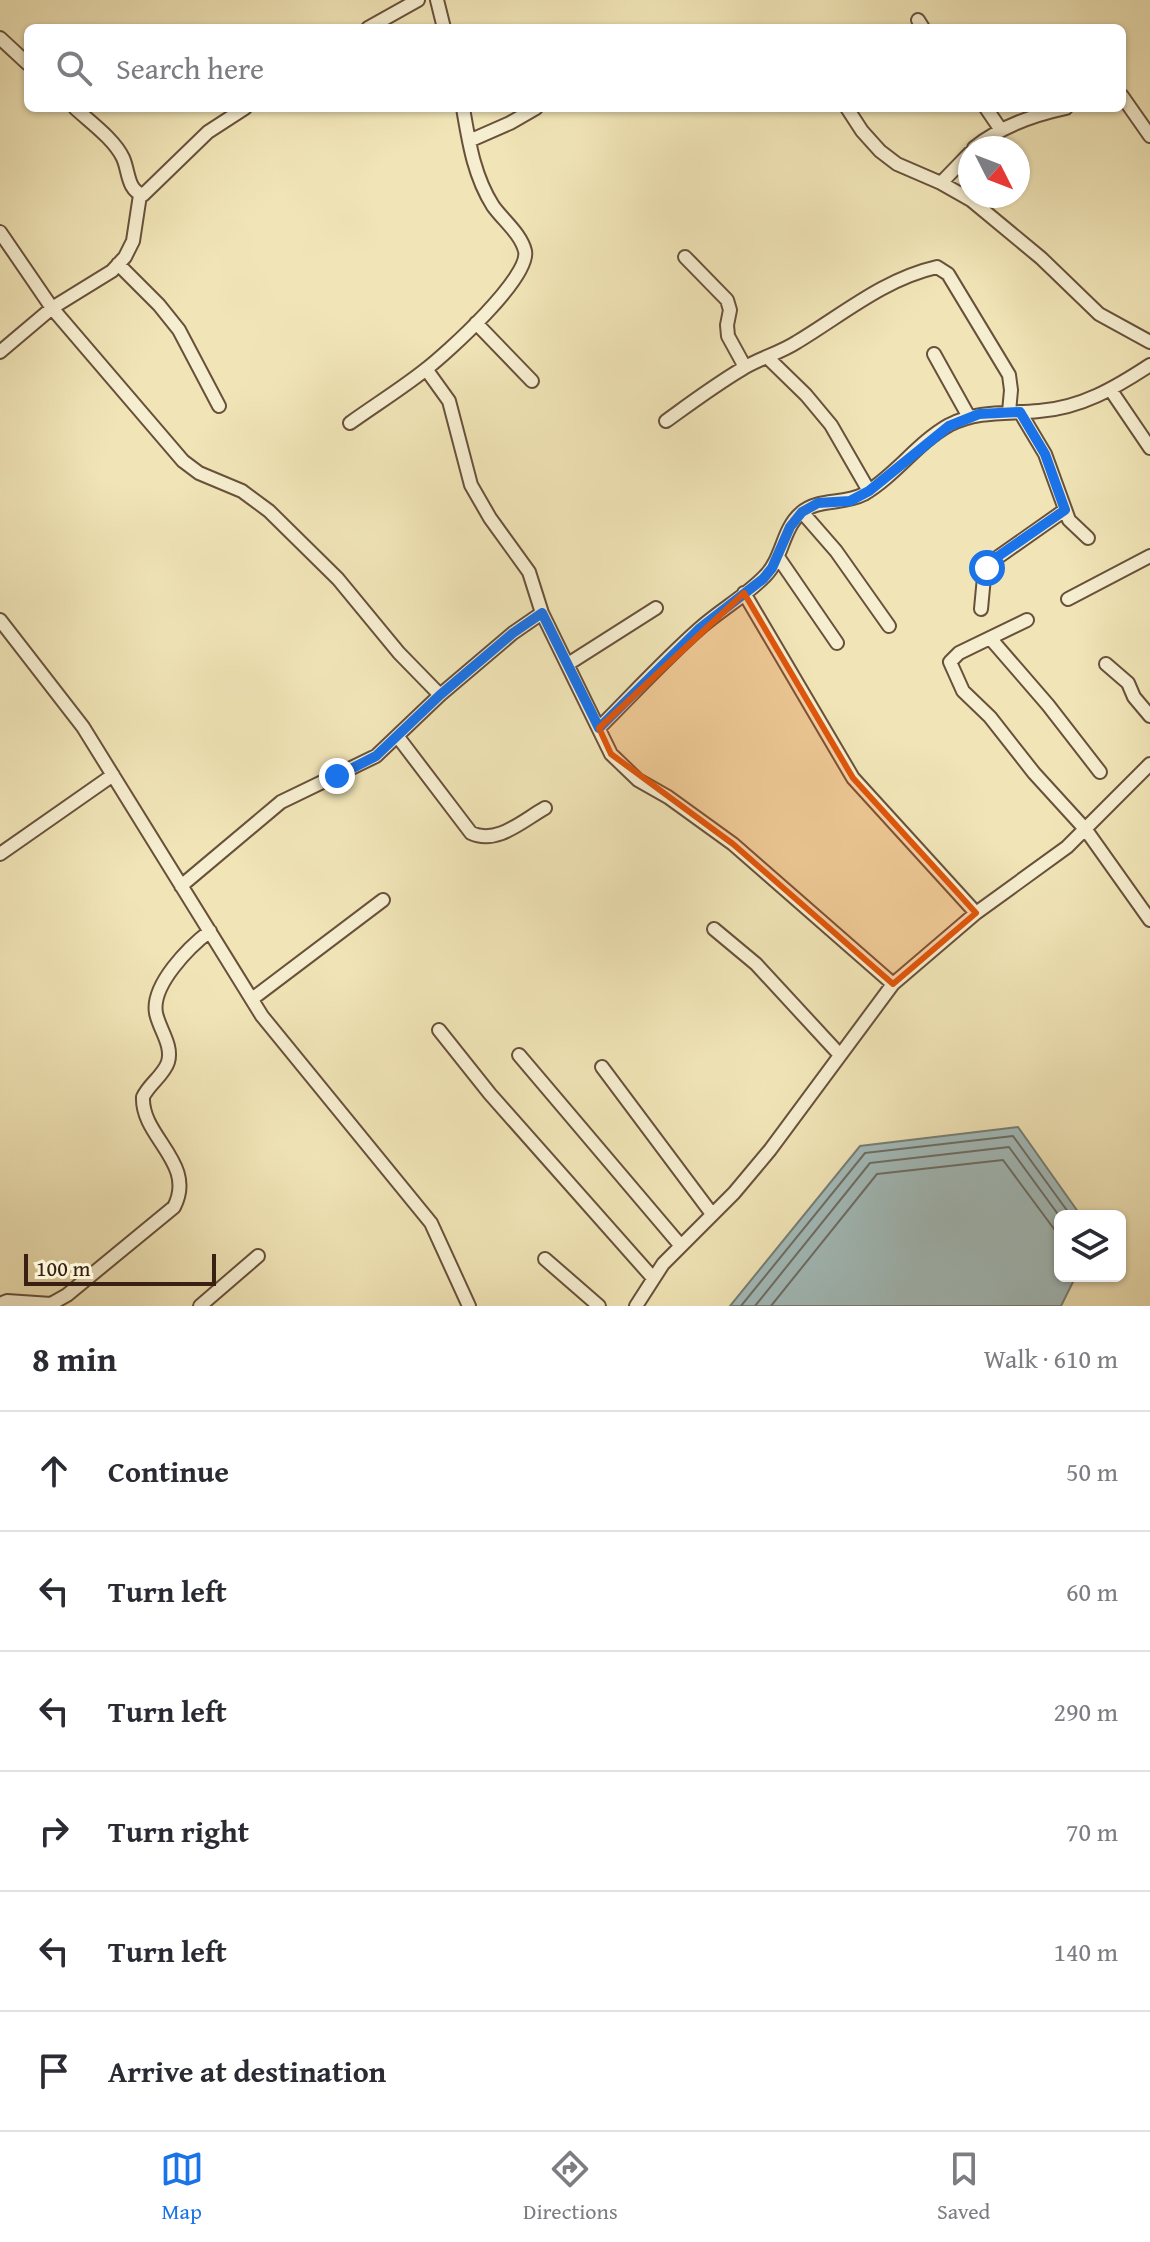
<!DOCTYPE html>
<meta charset="utf-8">
<style>
:root{--surface:#fff;--page:#f2f2f3;--text:#2b2b33;--muted:#7c7c81;--line:#e1e1e2;--accent:#1a73e8}
body{margin:0;font-family:"Gentium Book Plus",serif;background:var(--page);color:var(--text)}
.controls{position:absolute;right:24px;bottom:24px;display:grid;overflow:hidden;border-radius:12px;box-shadow:0 2px 6px #0004}
.controls button{width:72px;height:72px;display:grid;place-items:center;padding:0;border:0;border-bottom:2px solid var(--line);background:var(--surface);color:var(--text);font:40px sans-serif}
.compass{position:absolute;left:958px;top:136px;width:72px;height:72px;border-radius:50%;background:var(--surface);box-shadow:0 2px 6px #0004;rotate:132deg}
.scale{position:absolute;left:24px;bottom:20px;width:192px;box-sizing:border-box;padding-left:8px;border:4px solid #3a2012;border-top:0;font-size:22px;line-height:28px;white-space:nowrap;color:#3a2012;-webkit-text-stroke:6px #f6eed0;paint-order:stroke}
.stop{position:absolute;width:24px;height:24px;margin:-18px;border:6px solid #1a73e8;border-radius:50%;background:#fff}
.stop.end{background:#1a73e8;border-color:#fff;box-shadow:0 2px 8px #0008}
.list{margin:0;padding:0;list-style:none}
h2{display:flex;justify-content:space-between;align-items:center;height:104px;margin:0;padding:0 32px;font-size:34px}
h2 small{font-size:26px;font-weight:400;color:var(--muted)}
.list li{display:grid;grid-template-columns:52px 1fr auto;gap:24px;align-items:center;box-sizing:border-box;height:120px;padding:0 32px;border-top:2px solid var(--line)}
.list b{display:block;font-size:30px;white-space:nowrap}
.list em{font-size:26px;font-style:normal;color:var(--muted)}
.icon{flex:none;width:44px;height:44px;fill:none;stroke:currentColor;stroke-width:2;stroke-linecap:round;stroke-linejoin:round}
.map{position:relative;flex:none;width:1150px;height:1306px;overflow:hidden}
.search{position:absolute;background:var(--surface);box-shadow:0 2px 6px #0004;left:24px;right:24px;top:24px;height:88px;display:flex;align-items:center;gap:20px;box-sizing:border-box;padding:0 28px;border-radius:12px;color:var(--muted);font-size:30px}
.sheet{height:824px;background:var(--surface)}
nav{display:flex;justify-content:space-around;align-items:center;box-sizing:border-box;height:112px;border-top:2px solid var(--line);background:var(--surface);font-size:22px;color:var(--muted)}
nav a{display:grid;justify-items:center;gap:4px}
nav .on{color:var(--accent)}
.map>svg:first-child{display:block}
</style>
<div class="map">
<svg width="1150" height="1306" viewBox="0 0 1150 1306">
<rect width="100%" height="100%" fill="#f1e5b7"/>
<filter id="stains"><feTurbulence type="fractalNoise" baseFrequency=".0025" numOctaves="4"/><feColorMatrix values="0 0 0 0 .2 0 0 0 0 .09 0 0 0 0 .02 0 0 0 .5 -.17"/></filter>
<radialGradient id="worn" r=".72"><stop offset=".6" stop-color="#630" stop-opacity="0"/><stop offset="1" stop-color="#630" stop-opacity=".3"/></radialGradient>
<path fill="#a2bcbb" stroke="#787e77" stroke-width="2" d="M1018 1127 1081 1216H1060V1276H1076L1061 1306H730L860 1146Z"/>
<g fill="none" stroke-linecap="round" stroke-linejoin="round">
<path stroke="#6e6e66" stroke-width="2" d="M741 1306 865 1153 1013 1136 1071 1216
M755 1306 870 1163 1009 1147 1060 1217
M771 1306 877 1174 1003 1160 1060 1237"/>
<g stroke="#68513b" stroke-width="16">
<path id="minor" d="M437 0 444 28
M918 20 923 28
M368 28 418 0
M0 38 28 64
M1122 96 1150 136
M75 108C90 122 114 139 123 158 129 171 127 190 143 195L208 132 245 108
M847 108 862 131 880 151 897 164 941 183 971 200 1041 258 1099 314 1150 342
M986 108 1001 130
M469 141 510 123 536 108
M974 148C1000 127 1033 115 1066 108
M941 183 970 153
M0 232 52 308 183 461 199 473 242 491 269 511 338 579 399 653 440 695
M685 257 727 300 730 310 727 325 728 336 745 367
M118 264 159 305 179 330 219 406
M476 323 532 381
M0 352 52 308 112 271 125 257 133 241 140 195
M934 354 969 417
M767 357 806 395 831 425 869 491
M426 369 449 401 471 485 490 518 529 572 542 613 611 754 638 780 668 797 733 844 893 984
M1110 389 1150 448
M1020 412 1045 454 1069 520 1088 538
M666 421C691 403 715 385 742 369 760 358 780 353 797 342 842 315 884 279 937 267L948 274 1009 375 1011 390 1009 412
M350 423C375 405 401 389 425 370 447 353 531 277 525 251 521 234 503 220 493 206 474 176 469 143 463 108
M802 512 836 551 889 626
M778 557 837 643
M744 593 853 778 976 913
M1068 599 1150 556
M981 609 984 577 991 562 1065 510
M0 620 83 727 262 1016 431 1223 469 1306
M1027 620 959 653 950 662 963 691 990 717 1034 773 1086 830 1150 920
M990 638 1048 705 1100 772
M568 664 656 608
M1106 664 1128 683 1134 697 1150 716
M599 728C632 695 664 660 699 629 720 610 746 596 765 576 783 558 782 529 801 513 818 498 843 505 864 494 895 476 917 443 949 425 978 410 1008 414 1039 411 1081 408 1115 388 1150 365
M398 737 471 833C497 845 522 821 545 808
M0 854 113 775
M181 886 281 802 376 756 440 695 513 633 542 613
M714 929 756 964 840 1055
M252 999 383 900
M439 1030 490 1094 653 1278
M519 1055 681 1246
M602 1067 712 1214
M545 1259 599 1306
M0 1304 7 1301 51 1304 67 1295 174 1207C197 1163 141 1137 143 1097 149 1084 164 1075 168 1062 173 1045 159 1029 156 1013 151 985 189 947 210 931
M200 1306 258 1256
M636 1306 663 1264 734 1193 770 1150 893 984 976 913 1067 847 1150 764"/>
</g>
<use href="#minor" stroke="#f6eed0" stroke-width="12"/>
</g>
<g fill="none" stroke-linecap="round" stroke-linejoin="round">
<path stroke="#1a73e8" stroke-width="10" d="M337 776 376 756 440 695 513 633 542 613 599 728 699 629 763 579 772 568 790 527 802 512 818 503 850 501 869 491 949 426 979 414 1020 412 1045 454 1065 510 997 557 987 568"/>
</g>
<path fill="#df560c" fill-opacity="0.2" stroke="#df560c" stroke-width="6" stroke-linejoin="round" d="M744 593 853 778 976 913 893 984 733 844 611 754 599 728Z"/>
<rect width="100%" height="100%" filter="url(#stains)"/>
<rect width="100%" height="100%" fill="url(#worn)"/>
</svg>
<div class="controls">
<button><svg class="icon" aria-label="layers" viewBox="0 0 24 24"><path d="M12 4l9 5-9 5-9-5zM3 14l9 5 9-5"/></svg></button>
</div>
<svg class="compass" viewBox="-18 -18 36 36"><path d="M0-13l5 13h-10z" fill="#e53935"/><path d="M0 13l5-13h-10z" fill="#7c7c81"/></svg>
<div class="scale">100 m</div>
<div class="stop" style="left:987px;top:568px"></div>
<div class="stop end" style="left:337px;top:776px"></div>
<div class="search"><svg class="icon" aria-label="search" viewBox="0 0 24 24"><circle cx="10" cy="10" r="6"/><path d="M15 15l6 6"/></svg>Search here</div>
</div>
<section class="sheet">
<h2>8 min<small>Walk · 610 m</small></h2>
<ul class="list">
<li><svg class="icon" aria-label="ahead" viewBox="0 0 24 24"><path d="M12 20V5M6 11l6-6 6 6"/></svg><div><b>Continue</b></div><em>50 m</em></li>
<li><svg class="icon" aria-label="left" viewBox="0 0 24 24"><path d="M17 20v-9H6M10 6l-5 5 5 5"/></svg><div><b>Turn left</b></div><em>60 m</em></li>
<li><svg class="icon" aria-label="left" viewBox="0 0 24 24"><path d="M17 20v-9H6M10 6l-5 5 5 5"/></svg><div><b>Turn left</b></div><em>290 m</em></li>
<li><svg class="icon" aria-label="right" viewBox="0 0 24 24"><path d="M7 20v-9h11M14 6l5 5-5 5"/></svg><div><b>Turn right</b></div><em>70 m</em></li>
<li><svg class="icon" aria-label="left" viewBox="0 0 24 24"><path d="M17 20v-9H6M10 6l-5 5 5 5"/></svg><div><b>Turn left</b></div><em>140 m</em></li>
<li><svg class="icon" aria-label="arrive" viewBox="0 0 24 24"><path d="M6 21V4h12l-3 4 3 4H6"/></svg><div><b>Arrive at destination</b></div></li>
</ul>
</section>
<nav>
<a class="on"><svg class="icon" aria-label="map" viewBox="0 0 24 24"><path d="M3 6l6-2 6 2 6-2v14l-6 2-6-2-6 2zM9 4v14M15 6v14"/></svg>Map</a>
<a><svg class="icon" aria-label="directions" viewBox="0 0 24 24"><path d="M12 3l9 9-9 9-9-9zM9 14v-3h6M13 9l2 2-2 2"/></svg>Directions</a>
<a><svg class="icon" aria-label="saved" viewBox="0 0 24 24"><path d="M7 4h10v16l-5-4-5 4z"/></svg>Saved</a>
</nav>
